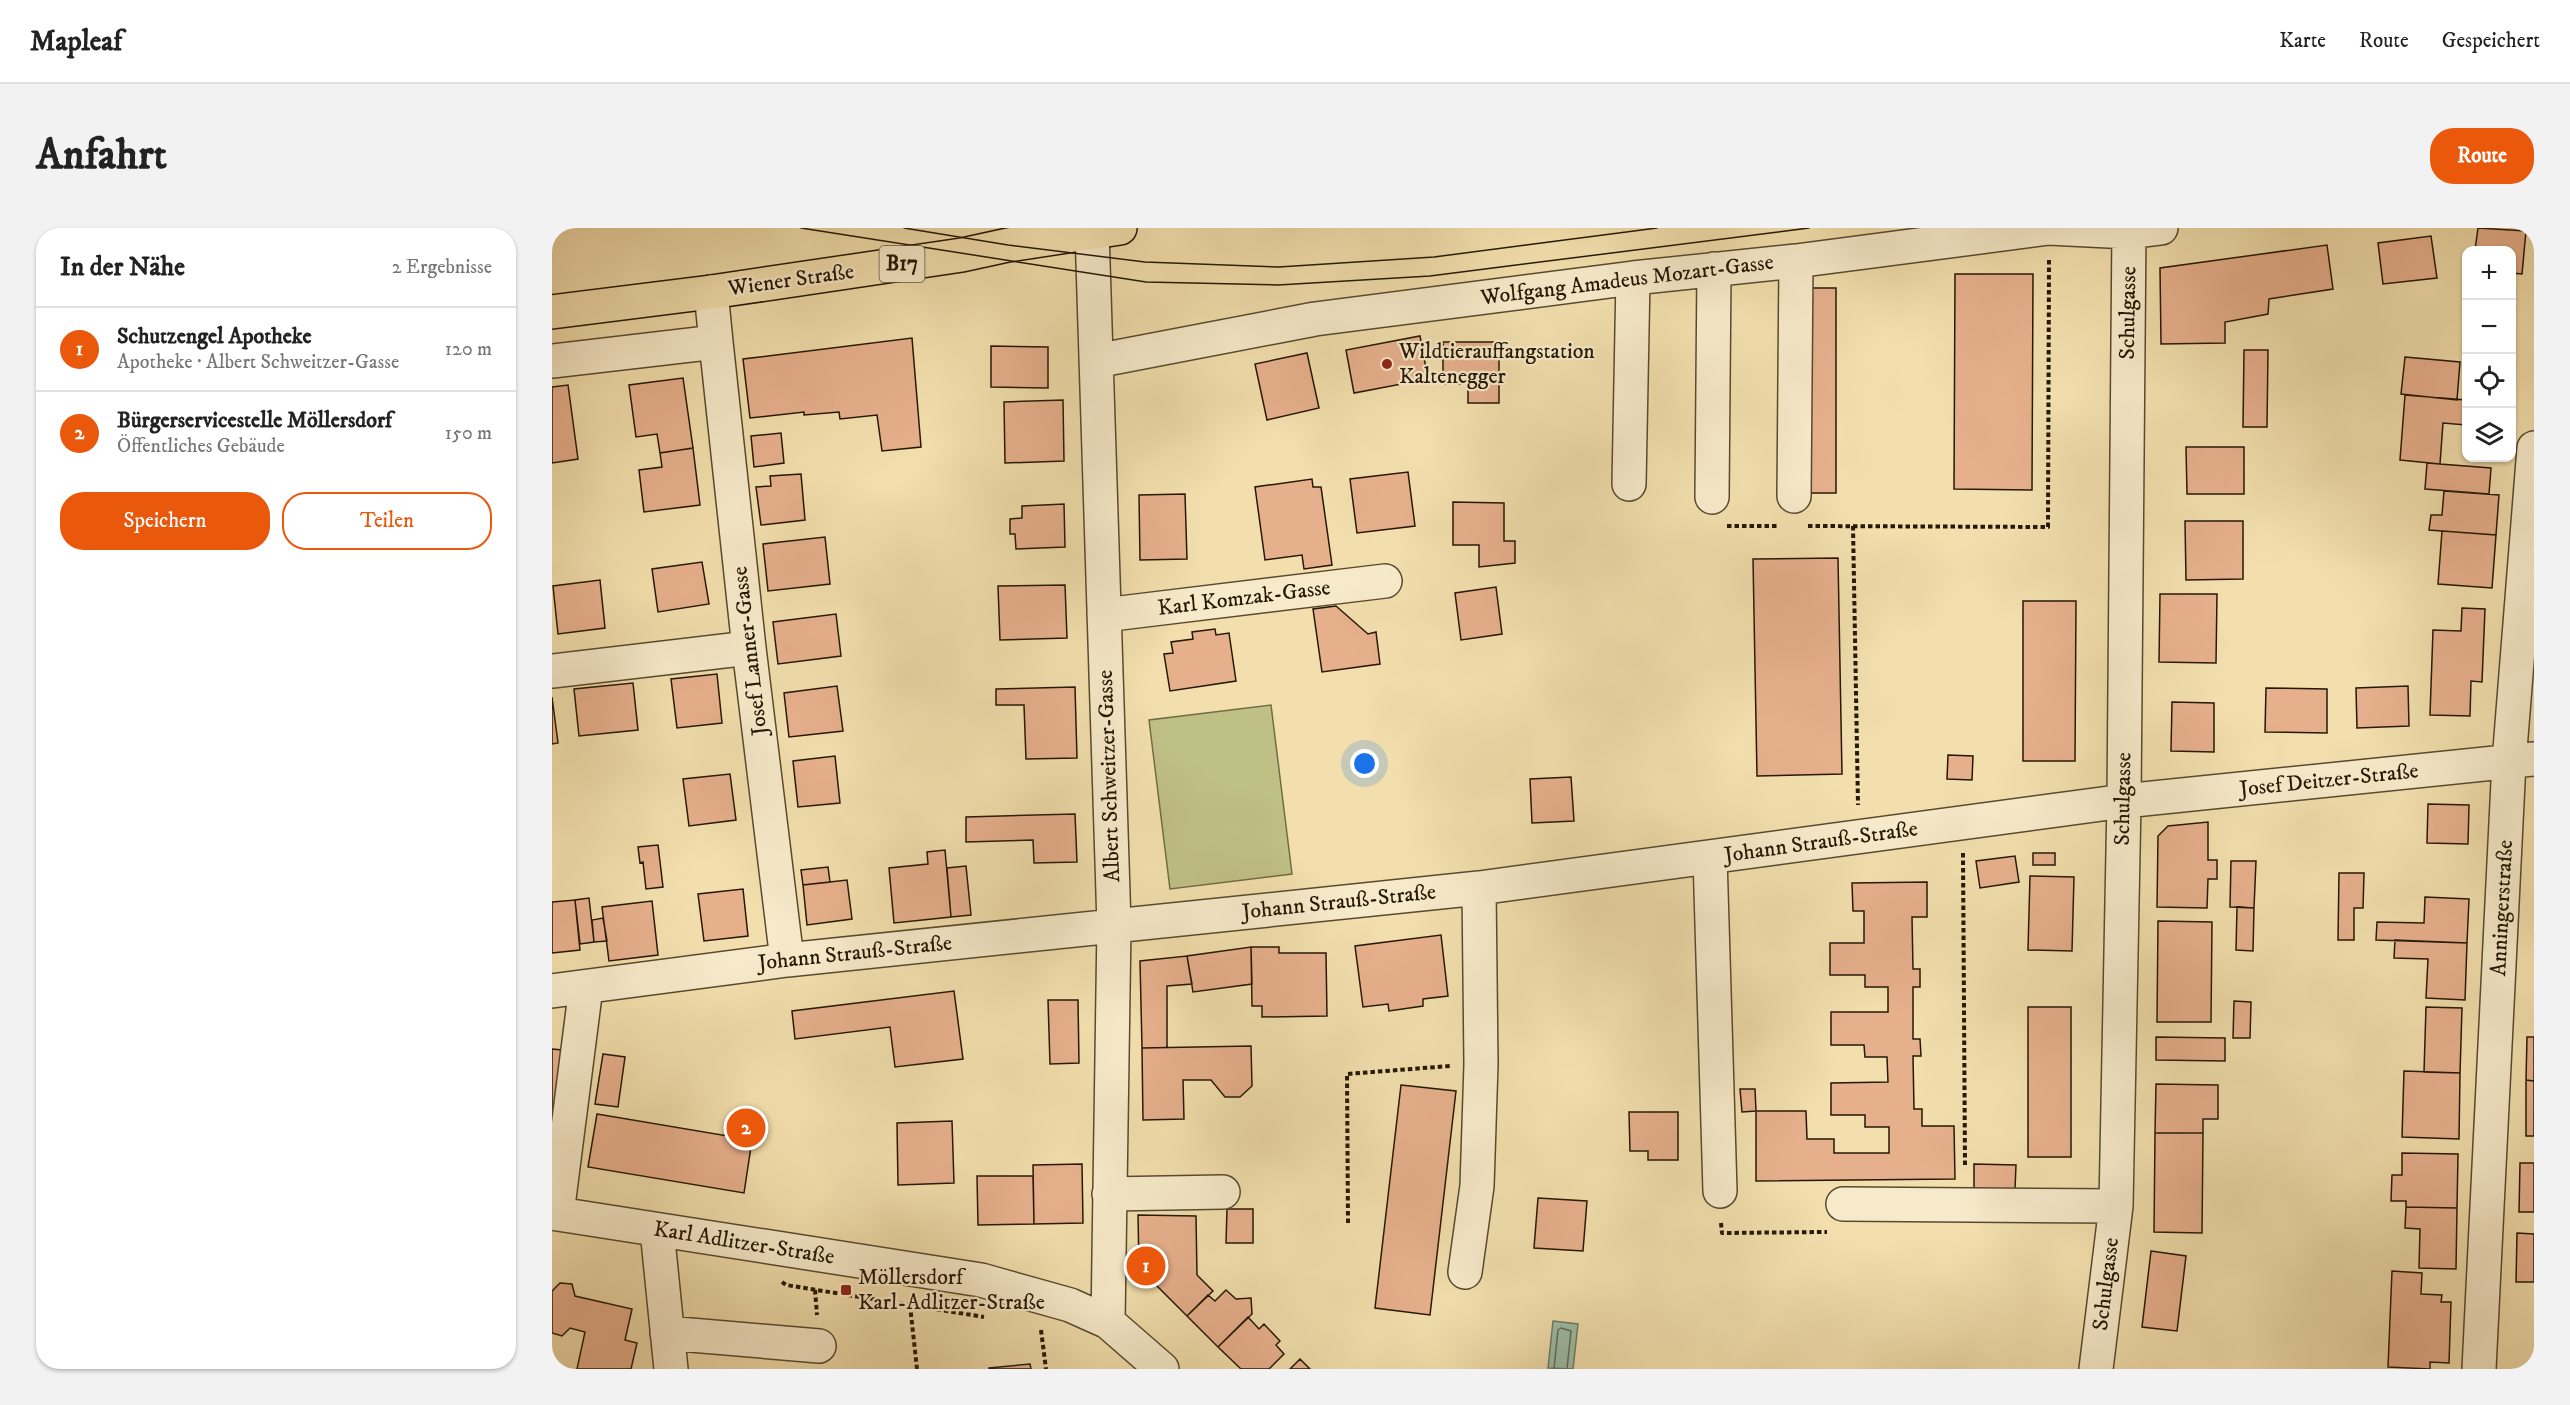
<!DOCTYPE html>
<html lang="de">
<meta charset="utf-8">
<style>
:root{--surface:#fff;--page:#f2f2f2;--text:#222;--muted:#767676;--line:#e0e0e0;--accent:#ea580c}
body{margin:0;font-family:"IM FELL DW Pica",serif;background:var(--page);color:var(--text)}
.controls{position:absolute;right:18px;top:18px;display:grid;overflow:hidden;border-radius:12px;box-shadow:0 2px 4px #0004}
.controls button{width:54px;height:54px;display:grid;place-items:center;padding:0;border:0;border-bottom:2px solid var(--line);background:var(--surface);color:var(--text);font:30px sans-serif}
.you{position:absolute;left:813px;top:536px;width:21px;height:21px;margin:-15px;border:4px solid #fff;border-radius:50%;background:#1a73e8;box-shadow:0 0 0 9px #1a73e833}
.badge{display:grid;place-items:center;width:39px;height:39px;border-radius:50%;background:var(--accent);color:#fff;font-size:20px;font-weight:700}
.pin{position:absolute;translate:-50% -50%;border:3px solid #fff;box-shadow:0 2px 6px #0006}
.list{margin:0;padding:0;list-style:none}
h2{display:flex;justify-content:space-between;align-items:center;height:78px;margin:0;padding:0 24px;font-size:26px}
h2 small{font-size:20px;font-weight:400;color:var(--muted)}
.list li{display:grid;grid-template-columns:39px 1fr auto;gap:18px;align-items:center;box-sizing:border-box;height:84px;padding:0 24px;border-top:2px solid var(--line)}
.list b{display:block;font-size:22px;white-space:nowrap}
.list p{margin:0;font-size:20px;white-space:nowrap;color:var(--muted)}
.list em{font-size:20px;font-style:normal;color:var(--muted)}
.actions{display:flex;gap:12px;padding:18px 24px}
.actions a{flex:1;padding:14px 0;border:2px solid var(--accent);border-radius:24px;text-align:center;font-size:21px;color:var(--accent)}
.actions .main{background:var(--accent);color:#fff}
.icon{flex:none;width:33px;height:33px;fill:none;stroke:currentColor;stroke-width:2;stroke-linecap:round;stroke-linejoin:round}
.map{position:relative;flex:none;width:1982px;height:1141px;overflow:hidden;border-radius:24px}
header{display:flex;align-items:center;gap:36px;box-sizing:border-box;height:84px;padding:0 30px;background:var(--surface);border-bottom:2px solid var(--line)}
header strong{font-size:28px}
nav{display:flex;gap:33px;margin-inline-start:auto;font-size:21px}
.intro{display:flex;align-items:center;justify-content:space-between;box-sizing:border-box;height:144px;padding:0 36px}
h1{margin:0;font-size:42px}
.button{padding:15px 27px;border-radius:24px;background:var(--accent);color:#fff;font-size:21px;font-weight:700}
main{display:flex;gap:36px;padding:0 36px}
aside{flex:1;background:var(--surface);border-radius:24px;box-shadow:0 2px 4px #0004}
.map>svg:first-child{display:block}
</style>
<header>
<strong>Mapleaf</strong>
<nav><a>Karte</a><a>Route</a><a>Gespeichert</a></nav>
</header>
<div class="intro"><h1>Anfahrt</h1><a class="button">Route</a></div>
<main>
<aside>
<h2>In der Nähe<small>2 Ergebnisse</small></h2>
<ul class="list">
<li><span class="badge">1</span><div><b>Schutzengel Apotheke</b><p>Apotheke · Albert Schweitzer-Gasse</p></div><em>120 m</em></li>
<li><span class="badge">2</span><div><b>Bürgerservicestelle Möllersdorf</b><p>Öffentliches Gebäude</p></div><em>150 m</em></li>
</ul>
<div class="actions"><a class="main">Speichern</a><a>Teilen</a></div>
</aside>
<div class="map">
<svg width="1982" height="1141" viewBox="0 0 1982 1141">
<rect width="100%" height="100%" fill="#f2dfad"/>
<filter id="stains"><feTurbulence type="fractalNoise" baseFrequency=".00333" numOctaves="4"/><feColorMatrix values="0 0 0 0 .2 0 0 0 0 .09 0 0 0 0 .02 0 0 0 .5 -.17"/></filter>
<radialGradient id="worn" r=".72"><stop offset=".6" stop-color="#630" stop-opacity="0"/><stop offset="1" stop-color="#630" stop-opacity=".3"/></radialGradient>
<path fill="#bfc086" stroke="#726c46" stroke-width="1.5" d="M719 477 740 646 618 661 597 492Z"/>
<path fill="#9cbda7" stroke="#6c7b66" stroke-width="1.5" d="M1001 1093 1026 1096 1021 1141 996 1140Z"/>
<g fill="none" stroke-linecap="round" stroke-linejoin="round">
<path stroke="#606a56" stroke-width="1.5" d="M1002 1141 1006 1102 1009 1100 1019 1103 1015 1141"/>
</g>
<path fill="#e7b08d" stroke="#251805" stroke-width="1.5" d="M1926 0 1974 3 1970 46 1960 45V22H1923Z
M1879 8 1885 50 1831 56 1826 15Z
M1775 17 1781 61 1717 71 1716 86 1673 94V115L1609 116 1608 40Z
M1403 46H1481L1480 262 1402 261Z
M1258 60H1284V265H1258Z
M868 108 876 151 802 165 794 122Z
M360 110 369 219 330 223 325 187 288 191 287 184 252 187V184L198 190 191 131Z
M891 114H947V175H916V156H891Z
M439 118 496 119V160L439 159Z
M1692 122H1716L1715 199H1691Z
M755 125 767 180 715 192 703 136Z
M1853 129 1908 134 1905 172 1849 166Z
M131 150 141 220 108 225 105 206 84 209 77 157Z
M16 157 26 231 0 235V159Z
M1853 167 1914 172V197L1891 195 1888 236 1848 232Z
M511 172 512 233 453 235 452 174Z
M229 205 232 235 202 239 199 208Z
M1634 219H1692V266H1635Z
M141 220 148 277 92 284 87 242 110 239 108 225Z
M1875 235 1939 240 1937 266 1873 261Z
M856 244 863 298 805 305 798 251Z
M249 246 253 292 209 297 204 259 219 258 218 248Z
M760 251 761 259H769L780 337 752 341 750 327 713 332 703 259Z
M1892 263 1947 267 1944 307 1877 302 1879 287H1890Z
M633 266 635 331 588 332 587 267Z
M901 274 952 275V313H963V335L927 339V317H901Z
M512 276 513 319 464 321 463 306H458V291L470 290V278Z
M1633 293H1691V351L1634 352Z
M1890 303 1944 307 1940 360 1886 356Z
M273 309 278 356 216 363 211 316Z
M1286 330 1290 546 1205 548 1201 331Z
M150 334 157 376 106 384 100 341Z
M48 352 53 400 6 406 1 358Z
M513 357 515 410 448 412 446 358Z
M944 359 950 406 909 412 903 365Z
M1608 366H1665L1664 435 1607 434Z
M1471 373H1524L1523 533H1471Z
M784 378 816 406 824 404 828 436 770 444 761 381Z
M1910 380 1933 381 1930 454 1919 453 1918 488 1878 487 1881 402 1909 403Z
M284 386 289 428 226 436 221 394Z
M663 401 664 407 677 405 684 453 618 463 612 426 621 425 619 414 641 411 640 404Z
M165 446 170 495 125 500 119 451Z
M81 455 86 502 27 508 22 461Z
M285 458 291 503 237 509 232 465Z
M1856 458 1857 498 1805 500 1804 460Z
M523 459 525 530 474 531 472 477H444V461Z
M1714 460 1775 461V505L1713 504Z
M0 469 6 515 0 516Z
M1620 474 1662 475V524L1619 523Z
M1396 527 1421 528 1420 552 1395 551Z
M283 528 288 575 246 579 241 533Z
M178 546 184 592 137 598 131 551Z
M1019 549 1022 593 980 595 978 551Z
M1876 576 1917 577 1916 616 1875 615Z
M523 586 525 634 482 635 481 612 414 614V589Z
M1656 594V632H1665V651H1656L1655 680 1605 679 1606 608 1616 598Z
M106 617 111 659 94 661 91 634 88 635 86 619Z
M393 622 399 689 342 695 337 640 376 636 375 624Z
M1481 625H1503V637H1481Z
M1463 628 1467 654 1428 660 1424 633Z
M1679 633H1704L1702 680 1678 679Z
M414 638 419 687 399 689 395 640Z
M276 639 278 654 251 657 249 642Z
M1787 645H1812L1811 680H1802V712H1786Z
M1478 648 1522 649 1520 723 1476 722Z
M295 652 300 691 255 697 251 657Z
M1375 654V689H1360L1361 741H1368V759H1361V811H1368L1369 828H1361L1362 881H1370V898H1402L1403 951 1204 953V883H1254L1255 911H1282V925H1337V899H1313V887H1279V855L1336 854 1335 829H1313L1312 817H1279V784H1336V759H1313V747H1278V715H1312V683H1301L1300 655Z
M191 661 196 708 152 713 146 666Z
M1873 669 1917 671 1915 715 1824 712 1825 694 1872 695Z
M37 670 42 714 28 716 23 672Z
M23 672 28 722 0 725V674Z
M100 673 106 727 57 733 50 679Z
M1685 679 1702 680 1701 723 1684 722Z
M51 690 55 713 42 714 40 692Z
M1606 693 1660 694 1659 794H1605Z
M889 707 896 768 871 771V778L837 783 836 776 811 779 803 718Z
M1843 712 1915 715 1913 772 1874 770 1876 731 1842 730Z
M699 719 700 756 641 764 635 728Z
M699 719H727V725H774L775 788 710 789V778H700Z
M635 728 640 756 615 758V820H590L588 733Z
M402 763 411 831 343 839 338 799 243 811 240 783Z
M496 772H526L527 835 498 836Z
M1682 773 1699 774 1698 810H1681Z
M1476 779H1519V929H1476Z
M1874 779 1910 780 1908 845 1872 844Z
M1604 809 1673 810V833L1604 832Z
M1975 809H1982V853L1974 852Z
M699 818 700 858 688 869H673L659 852H631L632 891 591 892 590 820Z
M0 821 10 822 0 898Z
M51 826 73 829 66 879 43 876Z
M1852 843 1908 845 1907 911 1850 909Z
M1974 852 1982 853V908H1974Z
M1604 856 1666 857V891H1651V905H1603Z
M849 857 904 863 878 1087 823 1080Z
M1188 861H1203L1204 883 1190 884Z
M1077 884H1126V932H1096V923H1078Z
M45 886 200 912 192 965 36 939Z
M400 893 402 955 346 957 345 895Z
M1603 905H1651L1650 1005 1602 1004Z
M1850 925 1906 926 1905 980 1854 979V973H1839L1840 947H1850Z
M1968 935H1982V984H1967Z
M530 936 531 995 482 996 481 937Z
M1422 936 1464 937 1463 961H1422Z
M425 948H481L482 996 426 997Z
M986 970 1035 973 1031 1023 982 1020Z
M1854 979 1905 980 1904 1041 1867 1040 1868 1001 1853 1000Z
M675 981H701V1015H674Z
M586 987 644 988 645 1047 661 1063 635 1088 587 1040Z
M1965 1005 1982 1006V1054H1964Z
M1599 1023 1634 1028 1625 1103 1590 1099Z
M1840 1043 1870 1045 1869 1066 1890 1067 1889 1074H1899L1897 1135 1878 1134V1141L1836 1139Z
M8 1055 20 1056 23 1068 80 1081 73 1112 85 1115 79 1141H25L33 1104 18 1100 10 1108 0 1105V1063Z
M674 1062 684 1071 699 1070 700 1086 666 1119 635 1088 656 1067 663 1073Z
M696 1089 707 1101 712 1096 728 1113 724 1117 732 1126 717 1141H689L666 1119Z
M748 1131 758 1141H738Z
M478 1136 479 1141H437V1140Z"/>
<g fill="none" stroke-linecap="round" stroke-linejoin="round">
<g stroke="#584a2f" stroke-width="36">
<path id="minor" d="M540 3 562 697 556 1094
M164 114 197 420 235 732
M0 133 164 114 159 64
M544 133 763 91 1081 50 1244 33 1497 0 1577 4 1609 0
M1077 256 1081 50
M1242 268 1244 33
M1160 269 1162 41
M552 387 833 353
M0 443 197 420
M1158 629 1168 963
M0 763 235 732 927 660 1572 573 1982 531
M557 966 671 964
M1291 976 1564 978
M0 985 429 1052 518 1077 556 1094 610 1141
M5 986 34 759
M105 1002 119 1141
M913 1044 925 958 929 836 927 660
M115 1105 267 1118
M1544 1141 1564 978 1572 573 1577 0
M1927 1141 1957 534 1982 220"/>
</g>
<g stroke="#251805" stroke-width="36">
<path id="major" d="M0 84 159 64 410 27 456 17 568 0"/>
</g>
<path stroke="#251805" stroke-width="4" stroke-dasharray="4.5 3" stroke-linecap="butt" d="M1175 298H1227
M1256 298 1496 299 1497 31
M1301 298 1306 577
M1411 625 1413 937
M796 995 795 846 898 838
M1169 995 1170 1005 1275 1004
M230 1054 234 1057 432 1089
M263 1062 265 1087
M358 1077 365 1141
M489 1102 494 1141"/>
<use href="#minor" stroke="#f7eaca" stroke-width="33"/>
<use href="#major" stroke="#f2dfad" stroke-width="33"/>
<path stroke="#251805" stroke-width="1.5" d="M249 0 594 54 726 57 878 48 1257 0
M352 0 456 17 593 34 727 39 882 29 1105 0"/>
</g>
<g fill="#8f2418" stroke="#f7eaca" stroke-width="2">
<circle cx="835" cy="136" r="6"/>
<rect x="288" y="1056" width="12" height="12" rx="3"/>
</g>
<g text-anchor="middle" dominant-baseline="central" stroke-width="4.5" stroke-linejoin="round" paint-order="stroke">
<rect fill="#f7eaca" stroke="#645740" stroke-width="1.5" x="327.5" y="18" width="45" height="36" rx="4.5"/>
<g font-size="21" font-weight="bold" fill="#251805">
<text x="350" y="36">B17</text>
</g>
<g font-size="22" fill="#251805" stroke="#f7eaca">
<text transform="translate(239 52) rotate(-8)">Wiener Straße</text>
<text transform="translate(1075 52) rotate(-7)">Wolfgang Amadeus Mozart-Gasse</text>
<text transform="translate(1576 85) rotate(-89)">Schulgasse</text>
<text transform="translate(692 370) rotate(-7)">Karl Komzak-Gasse</text>
<text transform="translate(198 423) rotate(-97)">Josef Lanner-Gasse</text>
<text transform="translate(557 548) rotate(-92)">Albert Schweitzer-Gasse</text>
<text transform="translate(1777 552) rotate(-6)">Josef Deitzer-Straße</text>
<text transform="translate(1571 571) rotate(-89)">Schulgasse</text>
<text transform="translate(1269 614) rotate(-8)">Johann Strauß-Straße</text>
<text transform="translate(787 674) rotate(-6)">Johann Strauß-Straße</text>
<text transform="translate(1950 680) rotate(-87)">Anningerstraße</text>
<text transform="translate(303 725) rotate(-6)">Johann Strauß-Straße</text>
<text transform="translate(192 1015) rotate(9)">Karl Adlitzer-Straße</text>
<text transform="translate(1554 1056) rotate(-83)">Schulgasse</text>
</g>
<g font-size="22" fill="#251805" stroke="#f7eaca" text-anchor="start">
<text x="847" y="123">Wildtierauffangstation<tspan x="847" dy="25">Kaltenegger</tspan></text>
<text x="306" y="1049">Möllersdorf<tspan x="306" dy="25">Karl-Adlitzer-Straße</tspan></text>
</g>
</g>
<rect width="100%" height="100%" filter="url(#stains)"/>
<rect width="100%" height="100%" fill="url(#worn)"/>
</svg>
<div class="controls">
<button>+</button>
<button>−</button>
<button><svg class="icon" aria-label="locate" viewBox="0 0 24 24"><circle cx="12" cy="12" r="6"/><path d="M12 2v4M12 18v4M2 12h4M18 12h4"/></svg></button>
<button><svg class="icon" aria-label="layers" viewBox="0 0 24 24"><path d="M12 4l9 5-9 5-9-5zM3 14l9 5 9-5"/></svg></button>
</div>
<div class="you"></div>
<div class="pin badge" style="left:594px;top:1038px">1</div>
<div class="pin badge" style="left:194px;top:900px">2</div>
</div>
</main>
